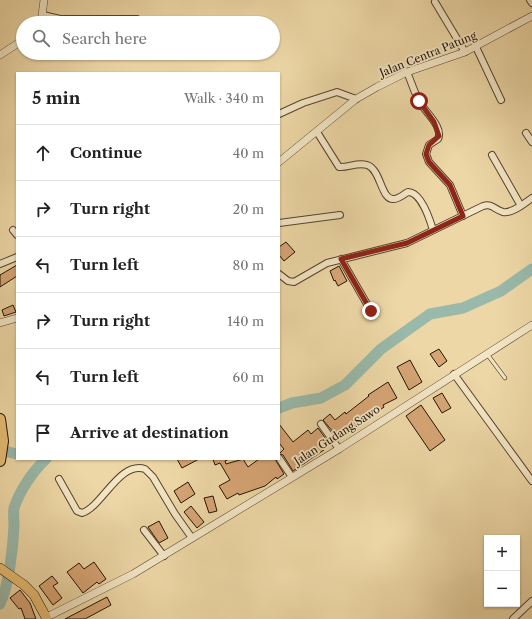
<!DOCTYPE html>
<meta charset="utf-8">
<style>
:root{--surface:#fff;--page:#f6f6f6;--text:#222;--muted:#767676;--line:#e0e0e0}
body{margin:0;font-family:"Libre Caslon Text",serif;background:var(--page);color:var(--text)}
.controls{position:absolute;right:12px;bottom:12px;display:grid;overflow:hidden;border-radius:0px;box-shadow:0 1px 3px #0004}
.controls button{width:36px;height:36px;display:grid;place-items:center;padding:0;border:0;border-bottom:1px solid var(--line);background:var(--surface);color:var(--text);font:20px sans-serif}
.stop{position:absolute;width:12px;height:12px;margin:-9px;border:3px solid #8f2418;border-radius:50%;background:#fff}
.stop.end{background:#8f2418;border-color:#fff;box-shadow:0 1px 4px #0008}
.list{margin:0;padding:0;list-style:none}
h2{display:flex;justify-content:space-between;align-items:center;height:52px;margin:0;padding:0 16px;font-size:17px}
h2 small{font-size:13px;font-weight:400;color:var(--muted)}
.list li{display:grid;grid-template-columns:26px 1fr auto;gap:12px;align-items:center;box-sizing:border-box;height:56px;padding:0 16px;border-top:1px solid var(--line)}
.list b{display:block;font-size:15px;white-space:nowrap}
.list em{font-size:13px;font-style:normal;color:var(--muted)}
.icon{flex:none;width:22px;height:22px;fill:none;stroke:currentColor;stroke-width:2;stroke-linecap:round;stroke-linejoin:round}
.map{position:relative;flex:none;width:532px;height:619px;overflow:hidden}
.search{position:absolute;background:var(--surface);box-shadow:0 1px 3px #0004;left:16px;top:16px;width:264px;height:44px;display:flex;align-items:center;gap:10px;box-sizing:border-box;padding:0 14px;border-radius:22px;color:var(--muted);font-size:15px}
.panel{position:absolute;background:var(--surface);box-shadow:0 1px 3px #0004;left:16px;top:72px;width:264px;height:388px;border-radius:0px}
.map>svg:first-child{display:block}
</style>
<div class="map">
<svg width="532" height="619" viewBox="0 0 532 619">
<rect width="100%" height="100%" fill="#edd7a6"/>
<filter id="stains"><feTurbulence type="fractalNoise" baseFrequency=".005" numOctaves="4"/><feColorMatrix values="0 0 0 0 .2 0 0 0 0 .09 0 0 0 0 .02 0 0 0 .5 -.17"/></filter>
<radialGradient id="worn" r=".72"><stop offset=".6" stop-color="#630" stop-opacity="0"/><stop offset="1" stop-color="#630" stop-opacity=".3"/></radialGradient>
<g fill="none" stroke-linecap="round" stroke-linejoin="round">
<path stroke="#99b9aa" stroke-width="11" d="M279 408 292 403 321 398 345 385 381 349 430 314 463 308 501 291 532 269
M0 450 17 454
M0 604C9 585 13 547 14 526 14 520 13 513 14 508 20 490 33 471 46 459"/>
</g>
<path fill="#d7a575" stroke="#221302" d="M286 242 295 252 284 261 279 255V247Z
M17 265V276L0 287V275Z
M339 266 347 281 338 286 335 280 334 281 330 271Z
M13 305 16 312 4 316 2 310Z
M439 349 447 361 439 367 430 354Z
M410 360 422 382 409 390 397 367Z
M388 382 397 398 383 405 384 407 339 439 323 420 330 414 335 420 345 412 346 414 369 396 368 395Z
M442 393 451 408 442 413 433 398Z
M421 405 445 440 430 451 406 416Z
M279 424 293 442 308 430 311 434 318 428 328 442 321 447 324 450 293 471 283 455 279 454 284 449 279 443Z
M177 459H199L182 468Z
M213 459H229L225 461 226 464 243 459 248 467 259 459H275L284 474 277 479 276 477 265 486 239 495 238 493 227 499 219 486 230 480 220 463 215 465Z
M188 482 195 494 181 503 174 491Z
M213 496 217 511 209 513 204 498Z
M191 506 204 522 197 528 184 512Z
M159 521 168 538 159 543 148 527Z
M94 562 106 579 99 584 97 582 83 593 67 572 79 563 84 569Z
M52 576 58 583 53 586 62 598 53 605 39 586Z
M20 590 30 603 36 619H25L21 608 19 609 10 598Z
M107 597 111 605 85 619H65Z"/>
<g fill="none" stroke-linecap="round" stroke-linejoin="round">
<g stroke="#55442b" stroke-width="4.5">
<path id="service" d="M487 354 505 378"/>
</g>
<g stroke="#55442b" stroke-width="8">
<path id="minor" d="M530 0 532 3
M435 2 465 52
M43 15 60 19H137
M476 47 501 100
M407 72C411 81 414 92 419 101 424 111 444 127 438 139L429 145 426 154 429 162 450 185 463 216
M279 114 303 103 337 92 356 99
M317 132 339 167C348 168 357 162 367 165 381 169 381 201 394 199 399 199 404 194 408 192 421 192 430 220 433 230
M526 133 532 142
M492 155 521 206
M279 223 340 215
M13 230 17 235
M341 259 371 311
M0 264 17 257
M279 274 288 281 294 282 327 263 407 243 483 206C492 203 495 210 503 212 512 214 525 203 532 198
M454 374 532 481
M321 424 339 449
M279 458 292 477
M59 479 77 511 82 513C103 506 119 461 145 469L153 477 175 514 192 538
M144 530 164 556
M513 619 532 601"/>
</g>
<g stroke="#55442b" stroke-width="8">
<path id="tertiary" d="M41 23 44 0
M0 55 23 40
M279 162 356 99 377 87 407 72 465 52 532 16
M0 323 17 318
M47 617 133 574 339 449 532 325"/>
</g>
<g stroke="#221302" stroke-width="10">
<path id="primary" d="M0 568 24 585 34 595 47 619"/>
</g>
<g stroke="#221302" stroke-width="12">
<path id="trunk" d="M0 419 3 441 0 461"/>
</g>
<use href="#service" stroke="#f3e5c5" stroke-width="3"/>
<use href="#minor" stroke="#f3e5c5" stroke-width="6"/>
<use href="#tertiary" stroke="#f3e5c5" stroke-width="7"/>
<use href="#primary" stroke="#e6bc73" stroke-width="9"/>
<use href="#trunk" stroke="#e6bc73" stroke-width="10"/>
</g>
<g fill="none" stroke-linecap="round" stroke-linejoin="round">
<path stroke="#8f2418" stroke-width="5" d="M371 311 341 259 407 243 463 216 450 185 429 162 426 154 429 145 439 136 434 122 419 101"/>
</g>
<g text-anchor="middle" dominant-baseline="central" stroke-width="3.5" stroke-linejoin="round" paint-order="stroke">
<g font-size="11" fill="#221302" stroke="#f3e5c5">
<text transform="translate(428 54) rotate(-22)">Jalan Centra Patung</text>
<text transform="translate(337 435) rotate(-33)">Jalan Gudang Sawo</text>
</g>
</g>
<rect width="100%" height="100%" filter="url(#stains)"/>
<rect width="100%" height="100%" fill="url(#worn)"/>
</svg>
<div class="controls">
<button>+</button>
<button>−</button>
</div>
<div class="stop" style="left:419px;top:101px"></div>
<div class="stop end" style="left:371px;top:311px"></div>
<div class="search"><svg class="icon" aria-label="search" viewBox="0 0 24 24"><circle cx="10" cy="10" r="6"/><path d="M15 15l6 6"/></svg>Search here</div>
<section class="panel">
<h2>5 min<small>Walk · 340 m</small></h2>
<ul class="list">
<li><svg class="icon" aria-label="ahead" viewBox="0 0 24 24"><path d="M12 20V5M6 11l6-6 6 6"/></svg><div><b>Continue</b></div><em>40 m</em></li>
<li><svg class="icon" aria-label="right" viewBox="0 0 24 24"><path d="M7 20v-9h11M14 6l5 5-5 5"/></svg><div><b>Turn right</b></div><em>20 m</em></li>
<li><svg class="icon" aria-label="left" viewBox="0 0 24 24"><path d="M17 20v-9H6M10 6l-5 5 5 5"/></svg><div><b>Turn left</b></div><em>80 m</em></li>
<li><svg class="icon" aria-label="right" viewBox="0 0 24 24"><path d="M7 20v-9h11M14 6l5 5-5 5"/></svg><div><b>Turn right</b></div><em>140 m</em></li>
<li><svg class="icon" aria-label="left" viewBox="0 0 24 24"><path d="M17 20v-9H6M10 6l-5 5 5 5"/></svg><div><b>Turn left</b></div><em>60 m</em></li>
<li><svg class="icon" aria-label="arrive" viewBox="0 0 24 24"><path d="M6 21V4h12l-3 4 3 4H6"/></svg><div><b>Arrive at destination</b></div></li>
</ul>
</section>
</div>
